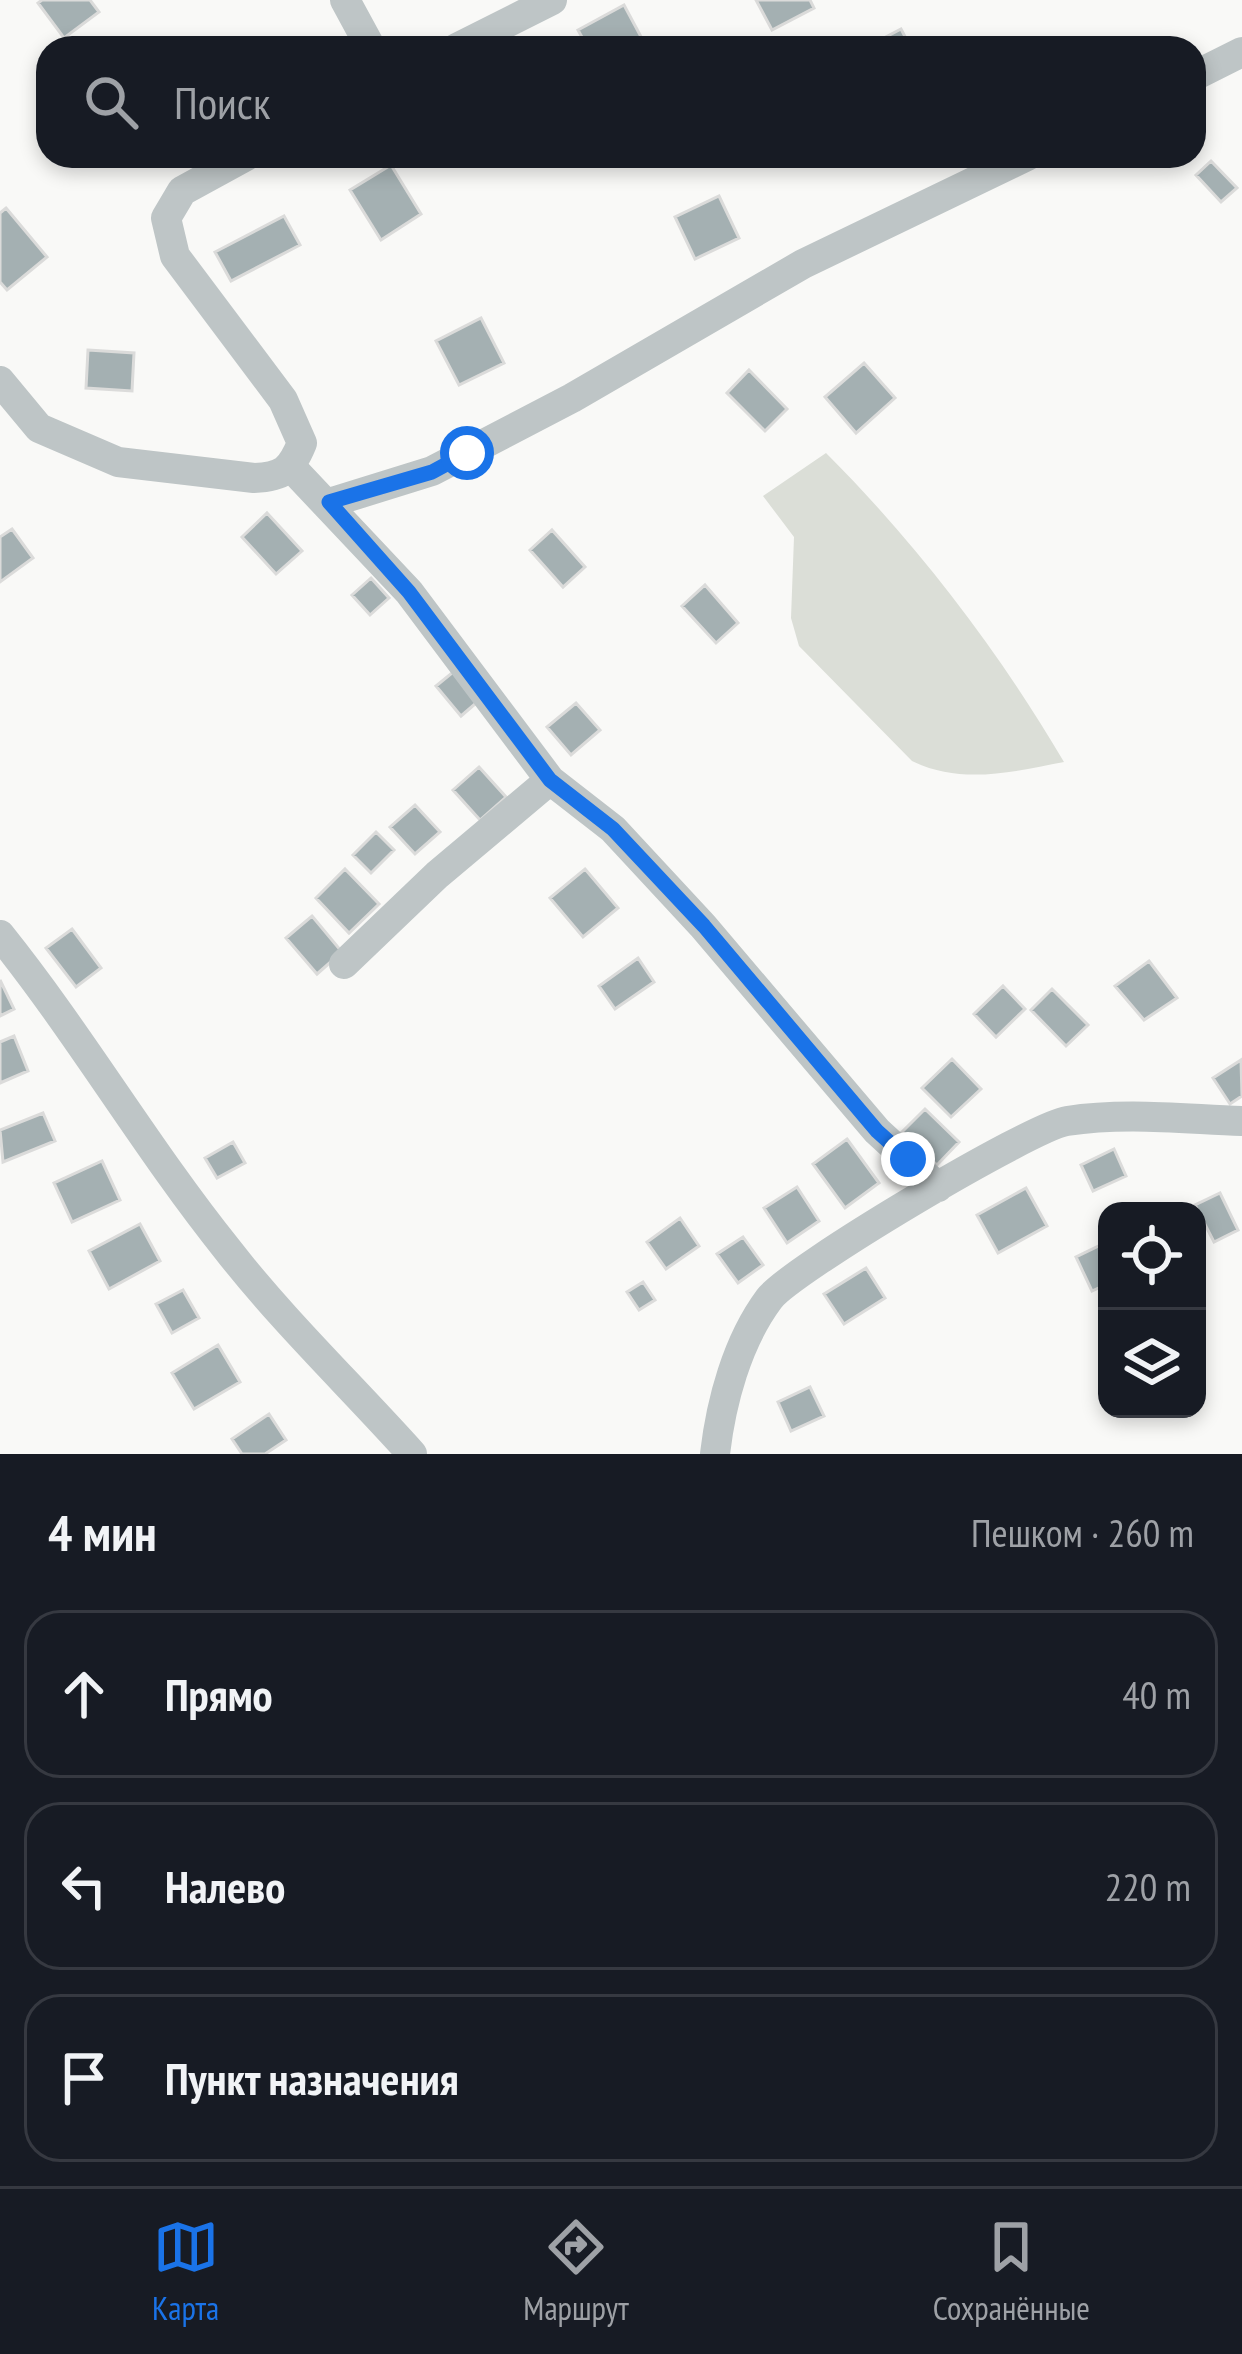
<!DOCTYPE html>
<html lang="ru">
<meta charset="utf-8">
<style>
:root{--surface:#171b24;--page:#242831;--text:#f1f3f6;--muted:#9ea1a6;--line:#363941;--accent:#1a73e8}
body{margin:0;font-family:"PT Sans Narrow",sans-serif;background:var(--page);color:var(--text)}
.controls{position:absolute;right:36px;bottom:36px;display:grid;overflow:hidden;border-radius:24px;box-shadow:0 6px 18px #0003}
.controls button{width:108px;height:108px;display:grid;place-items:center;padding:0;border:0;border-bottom:3px solid var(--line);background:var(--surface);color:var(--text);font:60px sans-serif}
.stop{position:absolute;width:36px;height:36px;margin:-27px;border:9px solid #1a73e8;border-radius:50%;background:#fff}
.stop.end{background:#1a73e8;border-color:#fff;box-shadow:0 3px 12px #0008}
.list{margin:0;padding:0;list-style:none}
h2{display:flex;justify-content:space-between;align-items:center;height:156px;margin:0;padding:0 48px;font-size:51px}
h2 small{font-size:39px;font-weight:400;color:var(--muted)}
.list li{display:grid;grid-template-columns:78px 1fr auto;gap:36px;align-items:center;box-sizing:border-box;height:168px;margin:0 24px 24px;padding:0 24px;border:3px solid var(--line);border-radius:36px}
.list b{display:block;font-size:45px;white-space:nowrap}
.list em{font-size:39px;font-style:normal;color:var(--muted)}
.icon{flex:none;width:66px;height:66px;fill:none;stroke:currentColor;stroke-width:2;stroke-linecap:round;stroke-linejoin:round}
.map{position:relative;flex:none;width:1242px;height:1454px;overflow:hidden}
.search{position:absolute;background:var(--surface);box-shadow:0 6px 18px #0003;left:36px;right:36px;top:36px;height:132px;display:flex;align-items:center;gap:30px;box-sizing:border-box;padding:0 42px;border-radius:36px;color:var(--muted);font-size:45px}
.sheet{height:732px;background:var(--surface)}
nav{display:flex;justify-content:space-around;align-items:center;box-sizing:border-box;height:168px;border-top:3px solid var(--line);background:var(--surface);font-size:33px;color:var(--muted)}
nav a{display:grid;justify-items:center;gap:6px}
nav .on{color:var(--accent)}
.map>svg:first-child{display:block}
</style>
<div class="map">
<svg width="1242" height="1454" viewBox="0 0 1242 1454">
<rect width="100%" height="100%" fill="#f9f9f7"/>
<path fill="#dbded7" d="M826 453C918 545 998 650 1064 762 1012 772 961 785 912 761L799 646 791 618 794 537 763 496Z"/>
<path fill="#a4b0b2" stroke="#dbdbda" stroke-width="3" d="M42 0H90L99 12 64 38 38 3Z
M756 0H810L814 8 772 30Z
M624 5 647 48H588L578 30Z
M901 29 911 48H868L867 47Z
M1211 161 1237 188 1221 202 1196 175Z
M391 165 421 214 381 240 350 190Z
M719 196 739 238 695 259 675 217Z
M6 208 47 257 7 290 0 282V213Z
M284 216 300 245 231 281 215 252Z
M481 318 504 363 459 385 436 341Z
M88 350 134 353 132 391 86 388Z
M864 363 895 398 856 433 825 397Z
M749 370 787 409 765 431 727 393Z
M267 513 302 551 276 574 242 537Z
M12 529 33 558 0 582V537Z
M552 530 585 567 563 587 530 550Z
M371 578 389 598 370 615 352 595Z
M705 585 738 623 716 643 682 606Z
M458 668 482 698 461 716 436 686Z
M576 703 600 730 571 755 547 727Z
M479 767 506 797 480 820 453 790Z
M415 805 440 832 415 854 390 827Z
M376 832 394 850 371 873 353 855Z
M345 869 379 904 349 933 316 898Z
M585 869 618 908 583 937 550 898Z
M312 916 342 952 317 974 286 938Z
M72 929 101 968 76 987 46 948Z
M638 958 654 982 615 1009 599 986Z
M1149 961 1177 998 1144 1020 1115 986Z
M0 980 14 1009 0 1016Z
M1003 986 1025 1009 996 1037 974 1014Z
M1052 989 1088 1025 1066 1046 1031 1010Z
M14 1036 28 1071 0 1083V1042Z
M952 1059 981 1089 951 1117 922 1088Z
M1241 1060 1242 1096 1230 1104 1213 1078Z
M925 1109 959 1142 937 1165 902 1132Z
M43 1113 55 1141 3 1162 0 1130Z
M847 1139 879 1183 845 1208 813 1164Z
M233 1142 245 1163 217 1178 205 1158Z
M1114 1149 1126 1176 1093 1191 1081 1165Z
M102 1161 120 1200 72 1222 54 1183Z
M797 1187 819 1221 787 1243 764 1208Z
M1026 1188 1047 1226 998 1253 977 1215Z
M1220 1193 1238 1230 1214 1242 1195 1205Z
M680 1218 699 1246 666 1269 647 1242Z
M140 1224 160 1261 109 1289 89 1251Z
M743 1237 763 1265 738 1283 717 1254Z
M1107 1242V1284L1092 1291 1076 1257Z
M866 1268 885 1298 844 1324 824 1294Z
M643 1282 655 1300 639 1310 627 1292Z
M183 1290 199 1318 172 1333 156 1304Z
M218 1345 240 1382 194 1409 172 1373Z
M810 1387 824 1416 791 1431 778 1402Z
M269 1414 286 1440 265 1454H242L232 1439Z"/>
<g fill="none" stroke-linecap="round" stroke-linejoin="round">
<path stroke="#bec5c6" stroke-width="30" d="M345 0 371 48
M457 48 552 0
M1194 76 1242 52
M0 381 39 428 118 462 254 478C283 477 291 470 302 443L283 400 175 256 166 218 182 191 246 156
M292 468 409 592 550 780 613 829 703 926 877 1131 938 1187
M329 503 432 471 572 398 803 264 1027 156
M0 935C81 1036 146 1148 227 1249 283 1321 351 1386 412 1454
M344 964 437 875 550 780
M715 1454C721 1402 737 1342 769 1299 790 1270 1032 1126 1067 1121 1125 1112 1184 1119 1242 1121"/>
</g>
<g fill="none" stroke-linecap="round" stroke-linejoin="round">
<path stroke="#1a73e8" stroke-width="15" d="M467 453 432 472 329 502 409 592 550 780 613 829 704 926 877 1131 908 1159"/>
</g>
</svg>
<div class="controls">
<button><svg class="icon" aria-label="locate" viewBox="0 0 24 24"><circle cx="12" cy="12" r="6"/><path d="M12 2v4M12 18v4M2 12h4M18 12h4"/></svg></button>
<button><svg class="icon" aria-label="layers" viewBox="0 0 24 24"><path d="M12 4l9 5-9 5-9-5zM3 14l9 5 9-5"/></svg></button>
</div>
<div class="stop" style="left:467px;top:453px"></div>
<div class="stop end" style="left:908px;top:1159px"></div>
<div class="search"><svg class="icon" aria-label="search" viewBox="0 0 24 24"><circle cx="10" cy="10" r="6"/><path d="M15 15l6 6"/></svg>Поиск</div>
</div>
<section class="sheet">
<h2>4 мин<small>Пешком · 260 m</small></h2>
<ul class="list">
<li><svg class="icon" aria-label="ahead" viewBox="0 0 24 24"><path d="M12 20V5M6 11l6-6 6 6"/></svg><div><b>Прямо</b></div><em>40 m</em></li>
<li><svg class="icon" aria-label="left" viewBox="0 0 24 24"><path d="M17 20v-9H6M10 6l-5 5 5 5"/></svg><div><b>Налево</b></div><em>220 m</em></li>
<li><svg class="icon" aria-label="arrive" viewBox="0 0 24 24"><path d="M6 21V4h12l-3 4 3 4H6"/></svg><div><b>Пункт назначения</b></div></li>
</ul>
</section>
<nav>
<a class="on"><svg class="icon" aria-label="map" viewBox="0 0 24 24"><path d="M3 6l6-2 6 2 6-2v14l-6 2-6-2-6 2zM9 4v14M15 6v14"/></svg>Карта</a>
<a><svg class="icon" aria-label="directions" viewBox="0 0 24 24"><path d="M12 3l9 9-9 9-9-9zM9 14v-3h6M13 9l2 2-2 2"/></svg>Маршрут</a>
<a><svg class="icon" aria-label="saved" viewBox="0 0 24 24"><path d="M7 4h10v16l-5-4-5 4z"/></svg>Сохранённые</a>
</nav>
